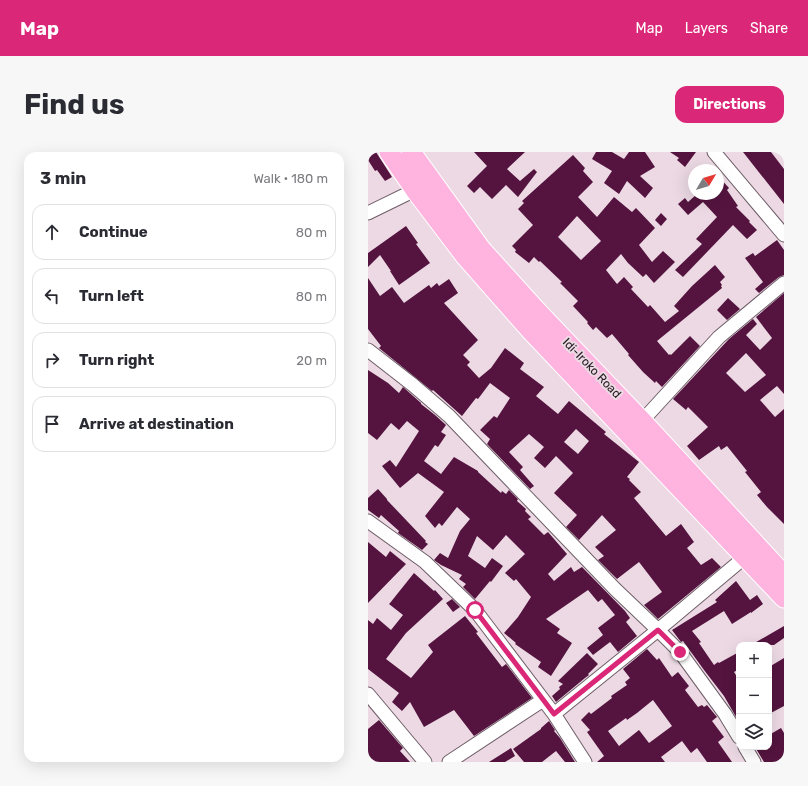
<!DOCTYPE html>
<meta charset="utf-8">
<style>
:root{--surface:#fff;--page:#f7f7f7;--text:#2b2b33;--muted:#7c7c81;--line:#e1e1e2;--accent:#db2777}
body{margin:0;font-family:Rubik,sans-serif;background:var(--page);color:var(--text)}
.controls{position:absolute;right:12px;bottom:12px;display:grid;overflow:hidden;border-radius:8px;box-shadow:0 4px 16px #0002}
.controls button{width:36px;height:36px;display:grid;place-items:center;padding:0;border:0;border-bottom:1px solid var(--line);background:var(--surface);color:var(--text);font:20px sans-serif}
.compass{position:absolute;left:320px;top:12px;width:36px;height:36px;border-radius:50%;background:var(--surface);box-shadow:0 4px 16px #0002;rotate:52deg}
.stop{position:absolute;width:12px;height:12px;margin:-9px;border:3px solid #db2777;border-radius:50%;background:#fff}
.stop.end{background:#db2777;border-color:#fff;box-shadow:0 1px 4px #0008}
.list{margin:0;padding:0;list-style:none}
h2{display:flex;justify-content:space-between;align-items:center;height:52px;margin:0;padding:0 16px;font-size:17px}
h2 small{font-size:13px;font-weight:400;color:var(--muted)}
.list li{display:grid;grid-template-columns:26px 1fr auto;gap:12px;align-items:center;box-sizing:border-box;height:56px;margin:0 8px 8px;padding:0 8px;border:1px solid var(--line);border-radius:12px}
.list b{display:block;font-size:15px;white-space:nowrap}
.list em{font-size:13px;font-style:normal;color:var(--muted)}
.icon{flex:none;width:22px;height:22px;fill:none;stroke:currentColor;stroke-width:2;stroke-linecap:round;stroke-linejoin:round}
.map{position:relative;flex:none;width:416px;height:610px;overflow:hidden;border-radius:12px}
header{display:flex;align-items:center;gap:24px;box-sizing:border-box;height:56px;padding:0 20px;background:var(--accent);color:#fff}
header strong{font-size:19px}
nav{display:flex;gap:22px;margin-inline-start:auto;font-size:14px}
.intro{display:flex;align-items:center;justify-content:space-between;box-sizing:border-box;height:96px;padding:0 24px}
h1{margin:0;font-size:28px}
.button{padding:10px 18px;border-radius:12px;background:var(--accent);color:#fff;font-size:14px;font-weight:700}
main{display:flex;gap:24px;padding:0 24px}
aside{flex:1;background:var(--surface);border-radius:12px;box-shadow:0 4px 16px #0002}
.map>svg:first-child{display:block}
</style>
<header>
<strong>Map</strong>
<nav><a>Map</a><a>Layers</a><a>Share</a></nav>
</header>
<div class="intro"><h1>Find us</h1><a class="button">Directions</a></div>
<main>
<aside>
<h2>3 min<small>Walk · 180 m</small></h2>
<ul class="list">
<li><svg class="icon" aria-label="ahead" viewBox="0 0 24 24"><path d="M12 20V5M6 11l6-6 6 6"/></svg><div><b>Continue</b></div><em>80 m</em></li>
<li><svg class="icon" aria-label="left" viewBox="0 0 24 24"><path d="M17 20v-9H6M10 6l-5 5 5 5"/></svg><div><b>Turn left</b></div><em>80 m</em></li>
<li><svg class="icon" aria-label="right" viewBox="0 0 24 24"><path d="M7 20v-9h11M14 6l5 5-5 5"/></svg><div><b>Turn right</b></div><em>20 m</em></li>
<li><svg class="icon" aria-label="arrive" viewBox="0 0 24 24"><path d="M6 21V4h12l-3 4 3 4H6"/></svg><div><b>Arrive at destination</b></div></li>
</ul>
</aside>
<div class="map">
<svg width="416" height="610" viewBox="0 0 416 610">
<rect width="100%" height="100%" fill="#ecd9e4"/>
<path fill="#54143f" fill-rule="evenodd" d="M0 0H8L24 25 17 29 9 18 7 19 0 8Z
M106 0H157L139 17 152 29 166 17 169 20 150 45 138 33 124 47 112 35 106 41 99 34 119 14Z
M228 0H244L256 7 261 0H277L287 15 272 24 285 36 277 46 259 29 251 42 236 31 244 19 224 7Z
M302 0H328L317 15 309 8 311 6Z
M375 0H403L416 17V52Z
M205 3 217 16 215 19 225 30 210 45 229 65 246 45 264 60 268 56 287 76 271 93 284 110 295 99 307 110 286 131 278 122 275 125 260 111 253 102 238 118 249 132 256 125 265 135 263 137 280 155 282 153 297 170 311 159 306 154 324 134 347 113 357 125 352 130 354 133 353 134 354 136 289 189 301 203 302 202 303 203 322 184 332 194 294 235 288 229 287 231 275 220 260 203 261 202 244 182 239 186 228 175 225 178 219 171 220 170 205 154 210 149 192 131 194 130 172 109 171 110 166 105 161 111 147 100 148 98 144 94 165 73 150 57 156 51 154 49ZM209 64 233 89 213 108 190 85Z
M350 24 361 36 359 38 370 54 368 55 382 69 381 70 389 78 379 87 365 73 315 125 307 118 334 92 328 87 349 65 335 50 320 63 310 52 317 46 320 50 328 43V42H350Z
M293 61 299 67 293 74 287 68Z
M38 74 50 91 48 92 62 111 31 133 22 119H23L12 103 0 115V101Z
M409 88 416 98V123L411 125 391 141 387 137 395 130 377 106 385 101 387 104Z
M0 126 12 144 24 135 36 151 61 133 63 136 69 131 71 134 81 127 90 141 76 151 110 188 95 203 102 210 99 213 111 226 123 216 137 196 156 211 152 217 176 235 168 244 190 262 201 249 238 280 236 282 271 310 259 325 262 327 261 328 273 340 266 346 298 384 313 372 326 390 319 396 333 413 344 406 353 415 290 467 276 453 294 440 271 410 249 427 230 408 236 404 227 395 248 378 234 363 211 388 198 375 209 363 186 341 205 321 188 304 177 316 166 306 176 295 161 282 141 300 155 315 152 318 166 334 162 337 119 292 122 287 112 278 126 264 129 266 142 246 122 231 110 247 108 246 94 264 65 238 64 239 11 196 13 194 0 177ZM208 277 221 289 210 302 196 290Z
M416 141V242L409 234 392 248 407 265 416 257V372L399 355 389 343 393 340 377 320 379 319 359 294 353 298 351 294 331 308 319 294 340 275 320 255 318 258 305 247 361 187 385 167 389 172 378 183 392 198 404 186 388 165ZM378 201 398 223 377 240 358 221Z
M360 146 372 157 359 168 349 158Z
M0 218 20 231 31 241 35 235 53 251V252L67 263 78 273 73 280 78 283 70 295 67 293 56 309 73 322 86 305 110 319V320L133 341 134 339 138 342 141 338 150 347 149 349 158 357 157 359 163 365 160 367 176 383 180 380 199 402 180 422 186 429 203 415 206 420 214 415 257 459 262 466 258 470 269 484 250 500 242 490 225 503 219 496 235 483 230 476 247 463 234 447 230 450 220 438 178 467 192 477 189 481 204 491 183 524 170 515 173 510 147 492 148 491 136 481 150 465 163 445 148 427 146 429 137 421 157 402 138 383 125 398 109 384 100 404 117 416 124 406 135 414 123 430 122 429 107 447 95 435 98 432 91 427 94 423 73 413 66 408 72 401 80 406 92 379 102 367 89 355 74 374 71 371 67 376 57 364 76 340 50 321 32 336 14 314 22 308 28 315 51 279 39 269 31 278 23 271 9 288 0 281Z
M10 337 19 347V348L58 389 57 390 60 392 54 398 30 381 31 379 13 363 11 366 0 358V346Z
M0 390 18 405 22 399 38 412 0 451Z
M46 421 66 439 67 438 75 447 38 481 18 507 43 526 65 500 60 493 97 464 110 480 108 481 134 515 138 512 164 546 106 584 86 558 56 575 42 550 34 559 24 550 31 541 0 517V468L5 472 9 466 23 478 35 463 21 452 22 451Z
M368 429 382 448 389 443 395 452 383 461V460L364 472 356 459 324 479 333 490 331 491 346 513 350 510 351 511 371 500V517L366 520 371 528V570L356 544 336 518 315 489 313 490 304 478 349 450 347 448Z
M84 447 92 455 85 460 78 451Z
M416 474V486L406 493H383Z
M279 497 289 508 291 506 304 525 310 520 321 534 317 538 330 555 334 553 336 555 339 553 349 565 344 569 356 585 350 590 364 610H339L329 596 323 601 314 589 293 605 297 610H229L236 604 219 580 222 578 213 568 221 560 223 562 244 546 243 544 259 533 257 530 262 526 255 517ZM285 548 304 574 281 591 271 578 251 594 240 579 258 566 259 568 269 561Z
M219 501 230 512 220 522 221 523 217 526 188 550 184 544 192 537 191 535 195 532 190 529Z
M416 506V554L401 562V515Z
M11 568 35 596 32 599 42 610H4L0 605V577Z
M181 569 187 578 186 579 192 586 207 610H197L188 599 174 610H156L145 597 173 577V576Z
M413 576 416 581V605L408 610H396L387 595H401V583Z
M143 596 147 604 137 610H121Z"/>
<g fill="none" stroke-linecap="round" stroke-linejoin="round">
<g stroke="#6e5e67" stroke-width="15">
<path id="minor" d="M346 0 416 83
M0 61 47 38
M0 198 45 233 81 264 247 437 290 478 312 500 357 562 371 585
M274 269 351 185 416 131
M0 369 57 410 107 458 186 562 217 610
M0 542 57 610
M186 562 290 478 377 405
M377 595 386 610
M81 610 175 548"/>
</g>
<g stroke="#fff" stroke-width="21">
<path id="highway" d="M21 0 47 38 97 104 164 180 416 446
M43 0 113 97 170 160 274 269 416 423"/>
</g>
<use href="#minor" stroke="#fff" stroke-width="13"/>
<use href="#highway" stroke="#ffb4df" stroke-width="19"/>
</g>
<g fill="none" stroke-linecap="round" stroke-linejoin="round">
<path stroke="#db2777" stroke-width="5" d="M107 458 186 562 290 478 312 500"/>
</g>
<g text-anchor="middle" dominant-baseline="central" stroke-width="4" stroke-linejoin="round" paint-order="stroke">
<g font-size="12" fill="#211a1e" stroke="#ecd9e4">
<text transform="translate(224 216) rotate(46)">Idi-Iroko Road</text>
</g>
</g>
</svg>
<div class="controls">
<button>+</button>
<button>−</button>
<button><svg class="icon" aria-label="layers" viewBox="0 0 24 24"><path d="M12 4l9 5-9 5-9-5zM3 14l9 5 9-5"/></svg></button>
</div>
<svg class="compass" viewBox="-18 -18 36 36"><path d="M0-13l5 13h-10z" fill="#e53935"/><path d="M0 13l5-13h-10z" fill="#7c7c81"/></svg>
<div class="stop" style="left:107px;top:458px"></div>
<div class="stop end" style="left:312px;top:500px"></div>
</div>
</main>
